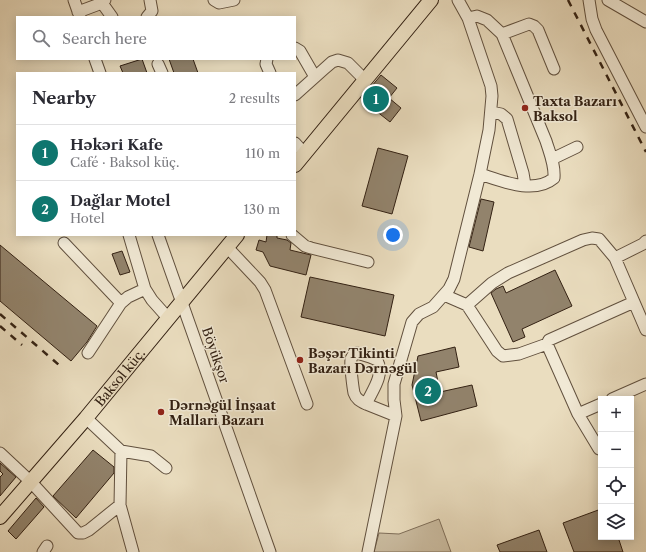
<!DOCTYPE html>
<meta charset="utf-8">
<style>
:root{--surface:#fff;--page:#f7f7f7;--text:#2b2b33;--muted:#7c7c81;--line:#e1e1e2;--accent:#0f766e}
body{margin:0;font-family:"Libre Caslon Text",serif;background:var(--page);color:var(--text)}
.controls{position:absolute;right:12px;bottom:12px;display:grid;overflow:hidden;border-radius:0px;box-shadow:0 2px 10px #0003}
.controls button{width:36px;height:36px;display:grid;place-items:center;padding:0;border:0;border-bottom:1px solid var(--line);background:var(--surface);color:var(--text);font:20px sans-serif}
.you{position:absolute;left:393px;top:235px;width:14px;height:14px;margin:-10px;border:3px solid #fff;border-radius:50%;background:#1a73e8;box-shadow:0 0 0 6px #1a73e833}
.badge{display:grid;place-items:center;width:26px;height:26px;border-radius:50%;background:var(--accent);color:#fff;font-size:13px;font-weight:700}
.pin{position:absolute;translate:-50% -50%;border:2px solid #fff;box-shadow:0 1px 4px #0006}
.list{margin:0;padding:0;list-style:none}
h2{display:flex;justify-content:space-between;align-items:center;height:52px;margin:0;padding:0 16px;font-size:17px}
h2 small{font-size:13px;font-weight:400;color:var(--muted)}
.list li{display:grid;grid-template-columns:26px 1fr auto;gap:12px;align-items:center;box-sizing:border-box;height:56px;padding:0 16px;border-top:1px solid var(--line)}
.list b{display:block;font-size:15px;white-space:nowrap}
.list p{margin:0;font-size:13px;white-space:nowrap;color:var(--muted)}
.list em{font-size:13px;font-style:normal;color:var(--muted)}
.icon{flex:none;width:22px;height:22px;fill:none;stroke:currentColor;stroke-width:2;stroke-linecap:round;stroke-linejoin:round}
.map{position:relative;flex:none;width:646px;height:552px;overflow:hidden}
.search{position:absolute;background:var(--surface);box-shadow:0 2px 10px #0003;left:16px;top:16px;width:280px;height:44px;display:flex;align-items:center;gap:10px;box-sizing:border-box;padding:0 14px;border-radius:0px;color:var(--muted);font-size:15px}
.panel{position:absolute;background:var(--surface);box-shadow:0 2px 10px #0003;left:16px;top:72px;width:280px;height:164px;border-radius:0px}
.map>svg:first-child{display:block}
</style>
<div class="map">
<svg width="646" height="552" viewBox="0 0 646 552">
<rect width="100%" height="100%" fill="#eaddbf"/>
<filter id="stains"><feTurbulence type="fractalNoise" baseFrequency=".005" numOctaves="4"/><feColorMatrix values="0 0 0 0 .2 0 0 0 0 .09 0 0 0 0 .02 0 0 0 .5 -.17"/></filter>
<radialGradient id="worn" r=".72"><stop offset=".6" stop-color="#630" stop-opacity="0"/><stop offset="1" stop-color="#630" stop-opacity=".3"/></radialGradient>
<path fill="#cbbda2" stroke="#7f6f5a" d="M439 519 451 552H374L379 533 399 534Z"/>
<path fill="#92836c" stroke="#332113" d="M142 59 147 73H123L120 66Z
M169 59H193L198 73H174Z
M381 75 397 88 389 98 401 108 390 122 361 99Z
M378 148 408 156 392 214 362 206Z
M481 199 494 202 483 251 469 247Z
M267 235H277V238L287 240 291 243 290 250 311 255 306 275 270 266 263 252 256 250 259 240 266 242Z
M0 245 97 326 87 342 71 361 0 301Z
M122 251 130 272 120 275 112 254Z
M555 270 572 306 522 329 525 337 513 342 491 293 496 289 503 286 506 293Z
M310 277 394 295 385 336 301 317Z
M455 347 459 367 436 372 440 392 472 385 477 406 421 421 412 385 418 356Z
M93 450 114 467V473L76 518 53 496Z
M0 463 16 477 0 496V477L3 474 0 471Z
M36 498 44 507 16 539 8 531Z
M601 509V537H618L623 552H574L563 523Z
M539 530 547 552H500L497 545Z"/>
<g fill="none" stroke-linecap="round" stroke-linejoin="round">
<g stroke="#61503e" stroke-width="13">
<path id="minor" d="M74 0 80 17
M214 0 219 3 234 0
M589 0 592 19 596 30 646 127
M608 0 646 22
M102 3 112 17
M78 12 102 3 105 0
M147 17 152 11 150 0
M468 18 477 16 487 20 502 34 546 141C550 154 555 165 554 178 534 195 502 181 480 174
M502 34 529 24 534 26 538 30 554 69
M295 48 300 51 315 77
M95 59 100 73
M267 59 266 64 270 73
M158 64 162 73
M295 95 324 69 332 62 338 60 348 63 364 79
M491 112 501 114 507 119 523 173 525 185
M295 143 304 153
M552 159 577 147
M129 235 145 289 152 300 168 318
M158 235 270 552
M292 235 305 246 311 248 368 262
M646 241 643 244 615 258 646 330
M64 243 121 303
M227 247 260 282 265 290 307 404
M444 295 467 305 492 283 508 273 583 240 592 238 599 239 615 258
M467 305 497 351 503 356 519 354 547 344
M88 353 121 303 128 297 145 289
M612 399 646 384
M366 404C360 401 356 399 354 393 353 388 350 365 351 360 351 356 354 355 357 353L370 357 377 360C385 375 372 391 366 404L396 416
M578 414 601 404
M86 418 121 451
M599 449 578 414 547 344 549 340 634 302
M0 453 31 482 78 533H83L89 530 120 505
M43 552 47 546
M133 552 120 505 121 451 151 456 166 468
M368 552 396 416 394 400V384L412 322 419 314 433 307 449 289 454 279 480 174 489 130 492 96 491 86 468 18 458 0"/>
</g>
<g stroke="#332113" stroke-width="16">
<g id="major">
<path d="M295 165 431 0"/>
<path id="s1" d="M0 517 86 418 237 235"/>
</g>
</g>
<use href="#minor" stroke="#f1e9d5" stroke-width="11"/>
<use href="#major" stroke="#eaddbf" stroke-width="14"/>
<path stroke="#332113" stroke-width="2.5" stroke-dasharray="7 7" stroke-linecap="butt" d="M568 0 646 152
M0 314 59 365
M0 326 22 345"/>
</g>
<g fill="#8f2418" stroke="#f1e9d5" stroke-width="1.5">
<circle cx="525" cy="108" r="4"/>
<circle cx="300" cy="360" r="4"/>
<circle cx="161" cy="412" r="4"/>
</g>
<g text-anchor="middle" dominant-baseline="central" stroke-width="3" stroke-linejoin="round" paint-order="stroke">
<g font-size="13" font-weight="bold" fill="#332113" stroke="#f1e9d5" text-anchor="start">
<text x="533" y="101">Taxta Bazarı<tspan x="533" dy="15">Baksol</tspan></text>
<text x="308" y="353">Bəşər Tikinti<tspan x="308" dy="15">Bazarı Dərnəgül</tspan></text>
<text x="169" y="405">Dərnəgül İnşaat<tspan x="169" dy="15">Malları Bazarı</tspan></text>
</g>
<g font-size="13" fill="#332113" stroke="#f1e9d5">
<text transform="translate(216 355) rotate(71)">Böyükşor</text>
<text stroke="none"><textPath href="#s1" startOffset="184">Baksol küç.</textPath></text>
</g>
</g>
<rect width="100%" height="100%" filter="url(#stains)"/>
<rect width="100%" height="100%" fill="url(#worn)"/>
</svg>
<div class="controls">
<button>+</button>
<button>−</button>
<button><svg class="icon" aria-label="locate" viewBox="0 0 24 24"><circle cx="12" cy="12" r="6"/><path d="M12 2v4M12 18v4M2 12h4M18 12h4"/></svg></button>
<button><svg class="icon" aria-label="layers" viewBox="0 0 24 24"><path d="M12 4l9 5-9 5-9-5zM3 14l9 5 9-5"/></svg></button>
</div>
<div class="you"></div>
<div class="pin badge" style="left:376px;top:99px">1</div>
<div class="pin badge" style="left:428px;top:391px">2</div>
<div class="search"><svg class="icon" aria-label="search" viewBox="0 0 24 24"><circle cx="10" cy="10" r="6"/><path d="M15 15l6 6"/></svg>Search here</div>
<section class="panel">
<h2>Nearby<small>2 results</small></h2>
<ul class="list">
<li><span class="badge">1</span><div><b>Həkəri Kafe</b><p>Café · Baksol küç.</p></div><em>110 m</em></li>
<li><span class="badge">2</span><div><b>Dağlar Motel</b><p>Hotel</p></div><em>130 m</em></li>
</ul>
</section>
</div>
